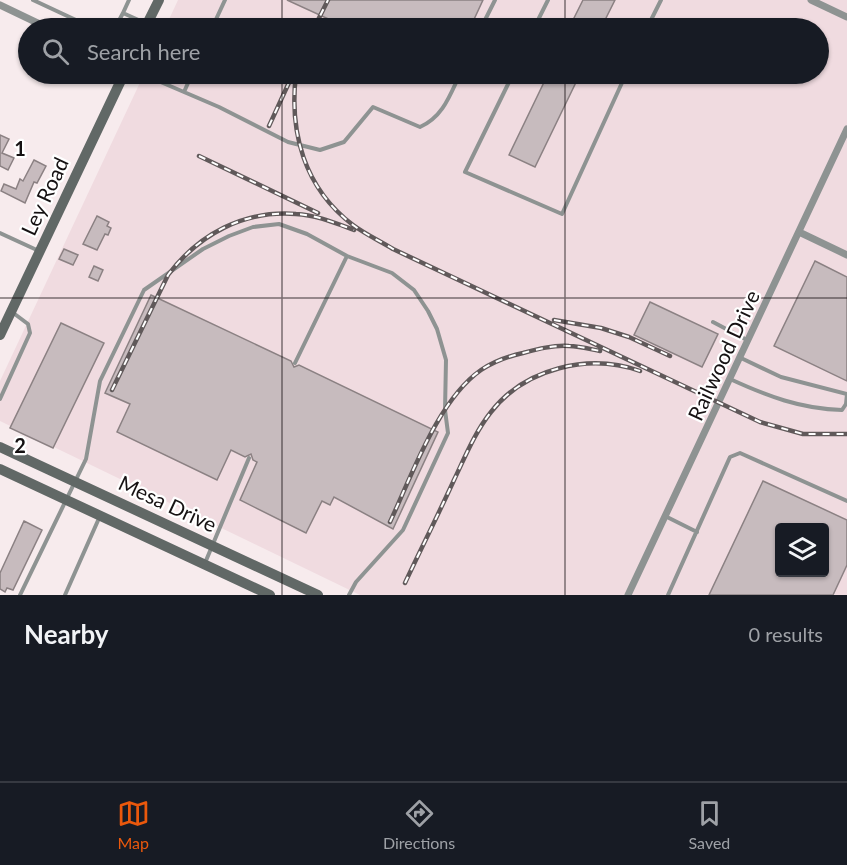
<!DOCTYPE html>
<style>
:root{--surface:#171b24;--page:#20242c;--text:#f1f3f6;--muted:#9ea1a6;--line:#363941;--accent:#ea580c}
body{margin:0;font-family:Lato,sans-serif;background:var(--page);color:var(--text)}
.controls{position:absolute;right:18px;bottom:18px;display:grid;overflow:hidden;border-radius:6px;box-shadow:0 2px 4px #0004}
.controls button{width:54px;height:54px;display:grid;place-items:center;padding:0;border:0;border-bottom:2px solid var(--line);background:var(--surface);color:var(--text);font:30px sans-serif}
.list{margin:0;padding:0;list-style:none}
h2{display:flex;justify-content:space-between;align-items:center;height:78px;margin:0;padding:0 24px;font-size:26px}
h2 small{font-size:20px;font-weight:400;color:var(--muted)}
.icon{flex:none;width:33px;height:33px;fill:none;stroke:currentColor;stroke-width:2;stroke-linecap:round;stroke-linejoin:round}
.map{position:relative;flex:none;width:847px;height:595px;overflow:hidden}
.search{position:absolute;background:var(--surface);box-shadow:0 2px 4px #0004;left:18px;right:18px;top:18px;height:66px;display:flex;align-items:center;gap:15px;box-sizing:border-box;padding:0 21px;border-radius:33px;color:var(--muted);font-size:22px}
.sheet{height:186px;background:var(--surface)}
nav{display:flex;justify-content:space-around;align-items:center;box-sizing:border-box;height:84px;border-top:2px solid var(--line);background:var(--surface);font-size:16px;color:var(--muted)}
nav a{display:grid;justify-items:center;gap:3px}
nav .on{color:var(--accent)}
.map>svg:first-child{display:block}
</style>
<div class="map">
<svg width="847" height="595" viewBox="0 0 847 595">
<rect width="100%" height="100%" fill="#f7ebed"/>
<path fill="#f0dbe0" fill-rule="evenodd" d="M178 0H847V595H360L0 421V381L144 74H818V28H165ZM780 528H824V572H780Z"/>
<path fill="#c7bbbe" stroke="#8b8183" stroke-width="1.5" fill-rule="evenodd" d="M287 0H483L470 28H348Z
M583 0H615L601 28H569Z
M548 74H580L535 167 509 155Z
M0 135 9 139 2 153 14 158 8 170 0 166Z
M34 160 46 166 37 183 34 182 25 203 1 191 4 184 16 189 20 179 23 181Z
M97 216 109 222 107 226 111 228 108 235 105 234 97 250 83 244Z
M64 249 78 255 73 265 59 259Z
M815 261 847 277V381L774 346Z
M94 266 103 270 98 281 89 277Z
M151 295 291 361 294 367 299 365 438 432 393 529 334 497 330 505 322 501 306 533 240 500 257 462 253 460 251 454 245 457 231 450 217 480 117 432 130 404 105 393Z
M650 302 718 334 702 367 634 335Z
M61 323 104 343 53 448 10 428Z
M763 481 847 520V565L833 595H709ZM780 528H825V573H780Z
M24 521 42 530 13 590 7 588 5 592 0 589V573Z"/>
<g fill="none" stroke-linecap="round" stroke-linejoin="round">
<path stroke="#8e9392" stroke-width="4" d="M33 0 93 28
M129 0 123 13 145 23
M115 28 123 13
M212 28 225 0
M481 28 495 0
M534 28 548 0
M647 28 661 0
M142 74 219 107 288 142 320 150 344 142 373 107 420 127C443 117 450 95 460 74
M513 74 465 172 562 214 626 74
M184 92 192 74
M0 233 39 251
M713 322 747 340
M295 363 347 256
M730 379C767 396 801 409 842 410L846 404 847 394 781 377 741 358
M0 399 30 333 28 324 12 312
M665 516 697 532
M205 563 249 458
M20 595 86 459 100 381 144 290 203 249 229 236 253 227 279 224 307 234 347 256 392 273 414 290 428 311 437 329 446 360 445 410 448 433 403 530 356 582 349 595
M65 595 100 516
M668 595 730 457 740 453 847 501"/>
<path stroke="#8e9392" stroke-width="7" d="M811 0 847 17
M0 5 48 28
M799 232 847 255
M628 595 847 129"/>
<path stroke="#616866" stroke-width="10" d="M145 28 159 0
M0 335 124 74
M0 447 318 595
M0 469 270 595"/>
<g stroke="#60595a" stroke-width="4.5">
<path id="rail" d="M314 28 328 0
M296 74C289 132 304 188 353 225 365 234 380 241 393 249L760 422 803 434H847
M269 126 292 76
M199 156 318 213
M554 320 601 328 629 337 670 356
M112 390 168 275C199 234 244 210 296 214 316 215 335 223 354 230
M390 522C412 475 438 400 481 370 493 362 509 356 523 353 538 349 553 345 569 346 579 346 590 349 600 351
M405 583C421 549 438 515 454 480 465 457 475 432 491 412 525 368 589 353 640 371"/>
</g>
<use href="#rail" stroke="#fff" stroke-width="2" stroke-dasharray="7" stroke-linecap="butt"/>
</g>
<path fill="none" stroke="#151112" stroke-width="1.5" stroke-opacity="0.55" d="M282 0V28M565 0V28M282 74V595M565 74V595M0 298H847"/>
<g text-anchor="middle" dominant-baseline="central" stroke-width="4.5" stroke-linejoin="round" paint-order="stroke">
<g font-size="21" fill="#151112" stroke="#fff">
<text transform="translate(44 196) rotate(-65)">Ley Road</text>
<text transform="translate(723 355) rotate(-65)">Railwood Drive</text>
<text transform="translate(168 503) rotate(25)">Mesa Drive</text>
</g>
</g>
<g font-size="20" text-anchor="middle" font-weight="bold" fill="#151112" stroke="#fff" stroke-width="4.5" stroke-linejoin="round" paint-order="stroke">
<text x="20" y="156">1</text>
<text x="20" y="453">2</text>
</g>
</svg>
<div class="controls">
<button><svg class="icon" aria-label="layers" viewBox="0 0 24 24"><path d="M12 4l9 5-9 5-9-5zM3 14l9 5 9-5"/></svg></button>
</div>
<div class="search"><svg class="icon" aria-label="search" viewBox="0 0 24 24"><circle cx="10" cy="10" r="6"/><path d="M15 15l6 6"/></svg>Search here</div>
</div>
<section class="sheet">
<h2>Nearby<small>0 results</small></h2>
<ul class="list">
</ul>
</section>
<nav>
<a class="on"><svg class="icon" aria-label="map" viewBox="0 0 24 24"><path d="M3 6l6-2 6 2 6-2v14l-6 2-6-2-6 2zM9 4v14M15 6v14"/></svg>Map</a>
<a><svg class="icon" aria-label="directions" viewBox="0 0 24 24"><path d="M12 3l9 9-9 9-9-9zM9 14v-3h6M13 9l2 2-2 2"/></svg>Directions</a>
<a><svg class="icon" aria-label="saved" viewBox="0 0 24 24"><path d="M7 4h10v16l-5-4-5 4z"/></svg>Saved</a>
</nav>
